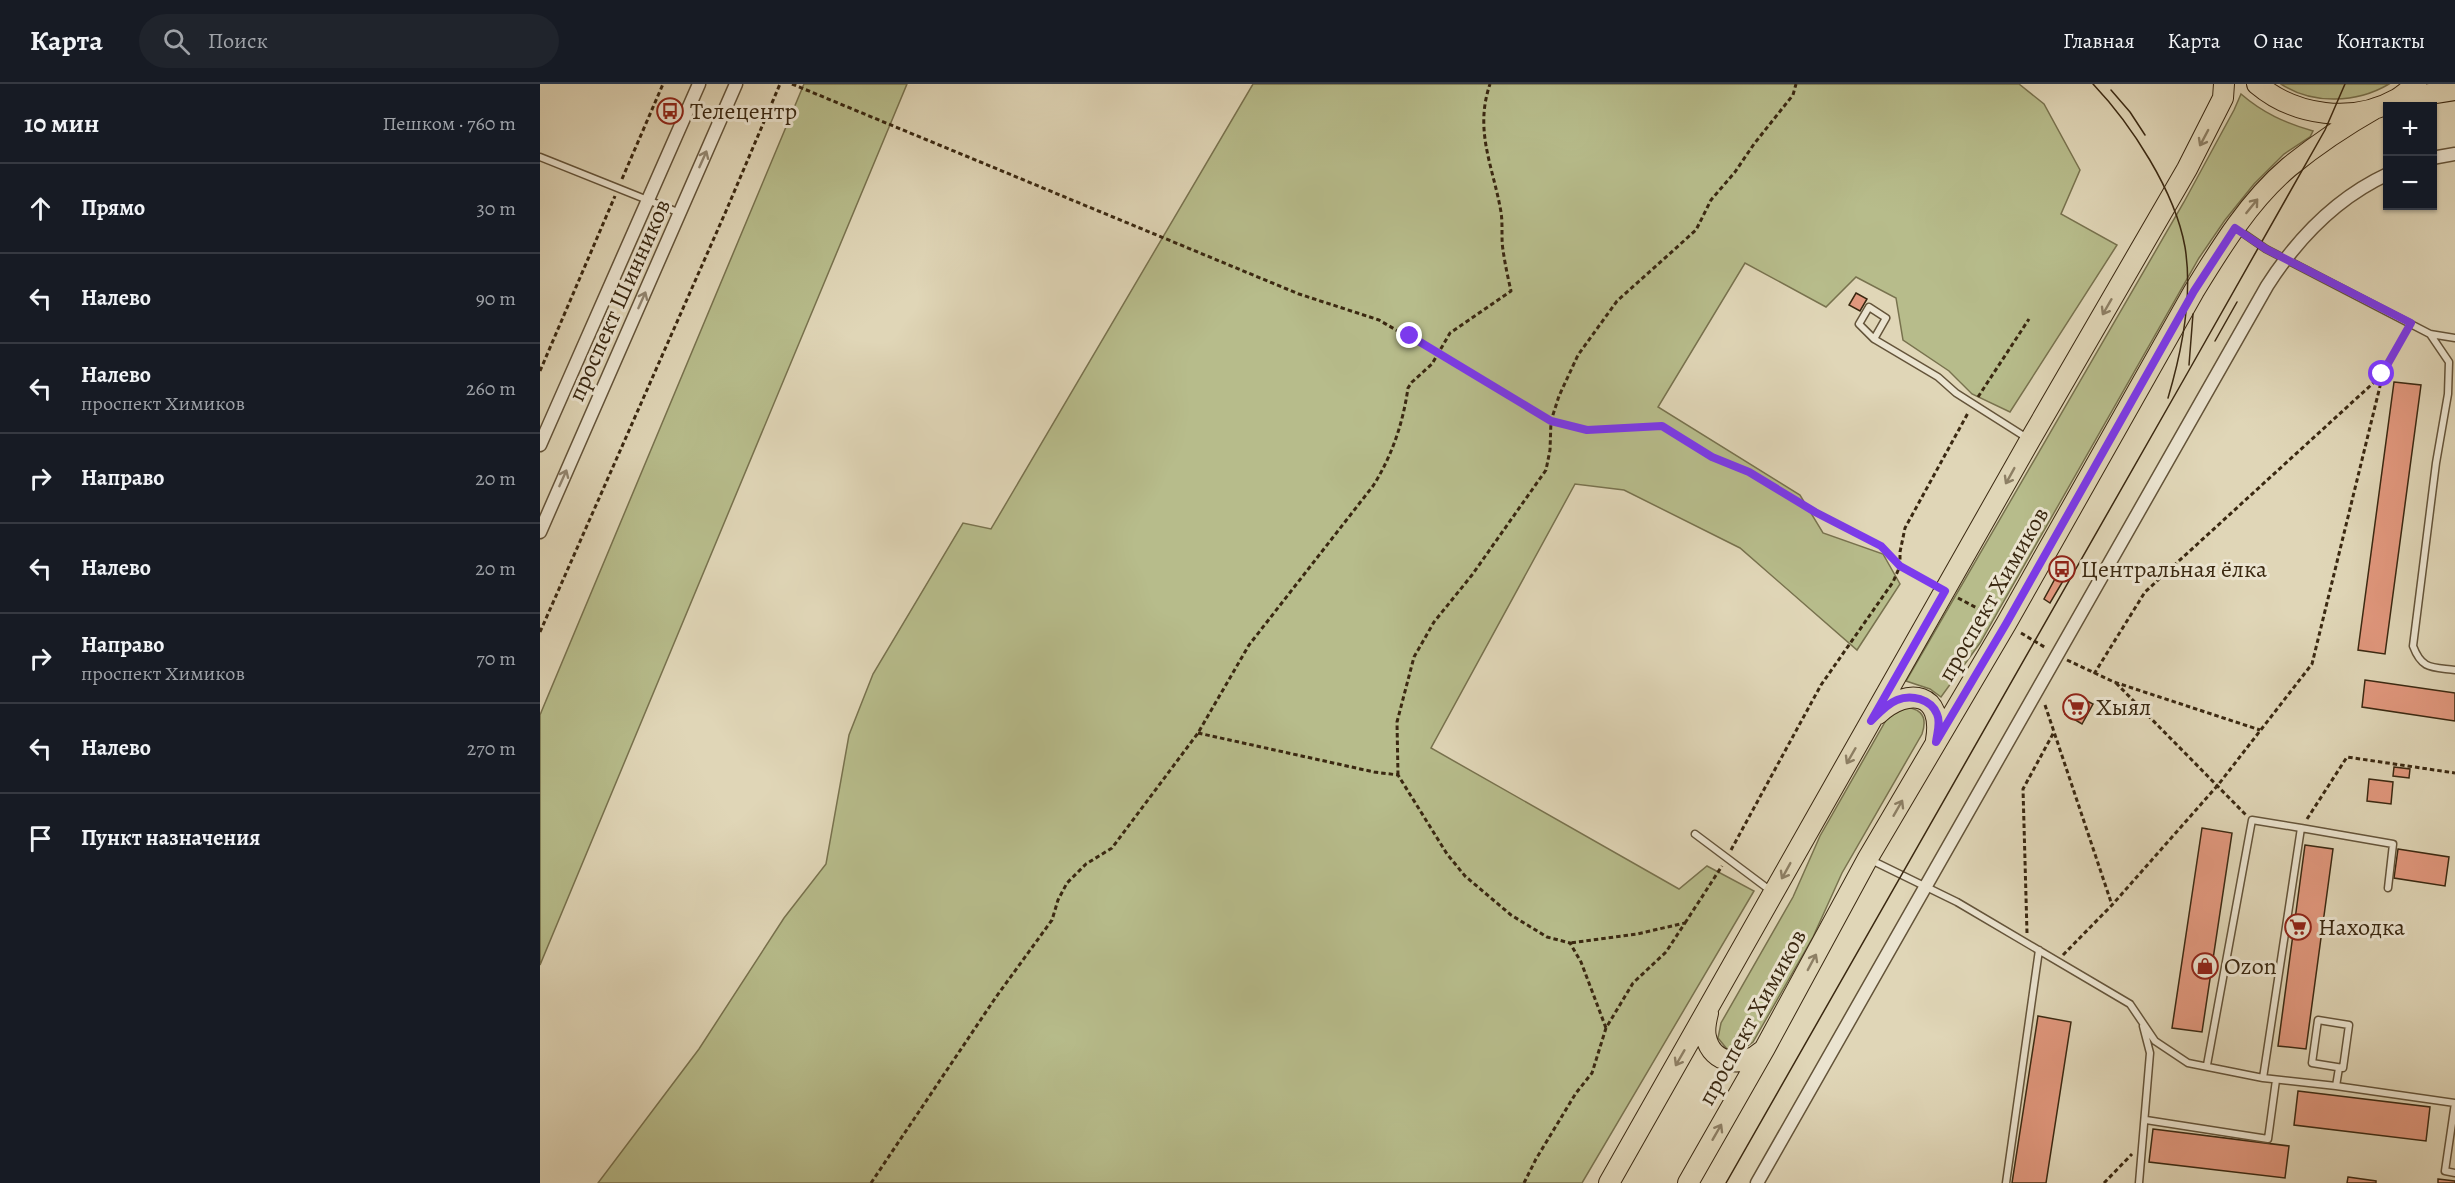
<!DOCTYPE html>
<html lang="ru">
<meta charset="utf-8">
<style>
:root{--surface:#171b24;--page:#20242c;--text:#f1f3f6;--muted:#9ea1a6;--line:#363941}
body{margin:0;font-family:Alegreya,serif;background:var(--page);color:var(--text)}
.controls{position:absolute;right:18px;top:18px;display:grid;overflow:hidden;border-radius:0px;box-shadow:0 2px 4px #0004}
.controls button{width:54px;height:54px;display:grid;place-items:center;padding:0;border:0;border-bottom:2px solid var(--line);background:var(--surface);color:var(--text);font:30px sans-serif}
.stop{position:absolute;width:18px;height:18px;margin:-14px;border:4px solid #7c3aed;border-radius:50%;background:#fff}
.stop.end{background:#7c3aed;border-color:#fff;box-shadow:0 2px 6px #0008}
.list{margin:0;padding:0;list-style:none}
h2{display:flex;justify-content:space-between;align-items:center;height:78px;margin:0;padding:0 24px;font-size:26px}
h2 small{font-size:20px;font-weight:400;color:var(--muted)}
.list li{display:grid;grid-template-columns:39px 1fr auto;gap:18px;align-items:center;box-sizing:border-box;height:90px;padding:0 24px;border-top:2px solid var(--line)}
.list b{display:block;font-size:22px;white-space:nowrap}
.list p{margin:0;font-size:20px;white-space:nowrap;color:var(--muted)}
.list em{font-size:20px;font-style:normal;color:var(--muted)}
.icon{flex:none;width:33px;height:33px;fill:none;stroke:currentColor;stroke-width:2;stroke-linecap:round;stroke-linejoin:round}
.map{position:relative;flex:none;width:1915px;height:1099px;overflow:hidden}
header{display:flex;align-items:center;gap:36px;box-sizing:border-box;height:84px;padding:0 30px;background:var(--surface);border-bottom:2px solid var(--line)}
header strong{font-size:28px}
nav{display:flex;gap:33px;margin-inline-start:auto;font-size:21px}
.search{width:420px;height:54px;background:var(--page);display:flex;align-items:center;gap:15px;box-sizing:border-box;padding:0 21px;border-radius:33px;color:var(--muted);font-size:22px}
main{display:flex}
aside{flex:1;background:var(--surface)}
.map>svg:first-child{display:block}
</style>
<header>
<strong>Карта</strong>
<div class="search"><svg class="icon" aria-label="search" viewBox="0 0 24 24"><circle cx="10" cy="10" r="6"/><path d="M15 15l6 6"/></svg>Поиск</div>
<nav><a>Главная</a><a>Карта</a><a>О нас</a><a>Контакты</a></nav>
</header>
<main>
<aside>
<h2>10 мин<small>Пешком · 760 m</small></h2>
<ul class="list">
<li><svg class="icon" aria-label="ahead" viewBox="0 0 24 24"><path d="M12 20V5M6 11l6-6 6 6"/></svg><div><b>Прямо</b></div><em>30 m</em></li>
<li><svg class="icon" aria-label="left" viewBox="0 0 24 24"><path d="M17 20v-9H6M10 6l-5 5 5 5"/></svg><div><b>Налево</b></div><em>90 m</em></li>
<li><svg class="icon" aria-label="left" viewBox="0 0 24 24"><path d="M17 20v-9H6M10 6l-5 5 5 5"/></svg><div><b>Налево</b><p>проспект Химиков</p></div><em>260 m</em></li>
<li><svg class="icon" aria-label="right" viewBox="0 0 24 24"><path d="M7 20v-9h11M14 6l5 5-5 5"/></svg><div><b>Направо</b></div><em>20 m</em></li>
<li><svg class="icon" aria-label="left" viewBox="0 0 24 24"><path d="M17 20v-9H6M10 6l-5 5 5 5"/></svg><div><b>Налево</b></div><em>20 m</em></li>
<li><svg class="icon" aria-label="right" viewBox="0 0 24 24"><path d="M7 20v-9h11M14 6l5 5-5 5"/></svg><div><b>Направо</b><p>проспект Химиков</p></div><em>70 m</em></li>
<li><svg class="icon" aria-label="left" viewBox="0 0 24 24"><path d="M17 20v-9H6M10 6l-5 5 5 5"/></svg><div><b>Налево</b></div><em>270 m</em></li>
<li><svg class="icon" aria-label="arrive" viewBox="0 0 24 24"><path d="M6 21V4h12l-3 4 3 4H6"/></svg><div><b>Пункт назначения</b></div></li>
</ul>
</aside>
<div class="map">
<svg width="1915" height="1099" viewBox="0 0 1915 1099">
<rect width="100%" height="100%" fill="#e0d6b7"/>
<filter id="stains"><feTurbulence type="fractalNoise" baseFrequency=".00333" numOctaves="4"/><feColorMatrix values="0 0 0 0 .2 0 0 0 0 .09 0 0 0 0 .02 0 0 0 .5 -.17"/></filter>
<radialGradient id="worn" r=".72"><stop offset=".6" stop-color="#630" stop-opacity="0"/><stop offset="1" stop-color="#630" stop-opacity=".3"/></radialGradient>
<path fill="#b7bc8b" stroke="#78724e" stroke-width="1.5" d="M264 0H367L0 881V631Z
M713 0H1479L1504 20 1540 86 1521 130 1577 161 1470 328 1432 310 1409 287 1363 256 1356 214 1316 193 1286 223 1205 179 1118 323 1260 411 1283 449 1343 470 1360 500 1317 566 1200 464 1084 406 1035 400 891 664 1139 805 1167 782 1214 807 1042 1099H58L159 965 244 834 286 780 309 651 333 590 423 439 451 445Z
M1741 0H1849C1817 19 1773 21 1741 0Z
M1701 10C1723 29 1745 39 1773 47L1770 53 1744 70 1714 100 1685 136 1659 174 1440 559 1401 613 1390 605 1366 597 1644 118 1694 26Z
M1360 622C1378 624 1389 629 1382 650L1302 789 1273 853 1213 958 1202 966 1187 965 1178 954 1181 939 1253 813 1280 752 1349 631Z"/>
<path fill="#e2987e" stroke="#3a2811" stroke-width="1.5" d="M1316 209 1327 215 1320 227 1309 221Z
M1854 298 1881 301 1845 570 1818 566Z
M1516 493 1523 497 1510 519 1504 515Z
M1825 596 1915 609V637L1822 623Z
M1536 611 1553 620 1542 640 1525 630Z
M1854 683 1870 685 1869 694 1853 692Z
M1829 695 1853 698 1851 720 1827 717Z
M1662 744 1692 749 1662 948 1632 944Z
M1765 761 1793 765 1766 965 1738 962Z
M1858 765 1909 773 1905 802 1854 794Z
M1498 932 1531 938 1506 1099H1472Z
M1758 1007 1890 1023 1886 1057 1754 1041Z
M1613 1045 1749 1062 1745 1094 1609 1078Z
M1808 1093 1836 1097V1099H1807Z
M1898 1095 1915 1097V1099H1898Z"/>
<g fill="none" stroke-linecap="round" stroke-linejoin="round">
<g stroke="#64543a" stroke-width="9">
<path id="lane" d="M0 73 140 129
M1697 145 1726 165 1890 250 1915 254
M1890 250 1909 278 1908 310 1896 379 1873 562C1882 586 1892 583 1915 586
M1334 255 1346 234 1329 223 1319 240 1334 255 1398 293 1416 309 1487 354
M1761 744 1853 760 1848 804
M1155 750 1231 807
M1329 775 1417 818 1590 920 1615 957 1648 979 1723 994 1796 1002 1915 1019
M1778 936 1809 941 1803 984 1772 979Z
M1667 981 1712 736 1761 744 1723 994
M1796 1002 1799 984
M1915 1019 1905 1087 1915 1089
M1606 1036 1728 1055 1736 996
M1466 1099 1499 866
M1599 1099 1610 969 1603 942"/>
</g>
<g stroke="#64543a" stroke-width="15">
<path id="street" d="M1892 74 1915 70
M0 361 159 0
M0 448 196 0
M1217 1099 1727 202C1757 155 1796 114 1848 90"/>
</g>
<g stroke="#3a2811" stroke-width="22">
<path id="primary" d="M1717 0C1755 32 1813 40 1857 15 1864 11 1870 5 1876 0
M1858 15 1915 6
M1338 630C1369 602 1404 609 1396 656
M1168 929C1166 937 1164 945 1166 953 1172 981 1204 984 1222 967
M1069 1099 1490 356 1647 85 1683 14 1684 0
M1148 1099 1225 964 1328 774 1466 540 1654 207C1681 163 1709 117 1749 83 1776 61 1806 41 1836 24"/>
</g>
<path stroke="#3a2811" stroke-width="3" stroke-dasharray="4.5 3" stroke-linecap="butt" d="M252 0 759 210 839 236 1011 337 1047 346 1122 342 1172 373 1209 388 1275 428 1341 462 1360 482 1391 499
M82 95 123 0
M0 287 75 112
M1438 313 1489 235
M1418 514 1452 532
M0 548 186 127 240 0
M1481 549 1506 564
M1527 576 1574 598 1720 646
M1554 590 1605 508 1842 291
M1576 599 1706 731
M1505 621 1572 821
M658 649 834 688 858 691 907 770 925 792 971 831 1007 853 1030 859 1041 878 1066 944
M858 691 857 638 874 573 894 538 932 491 1006 386 1010 366 1011 337 1019 312 1038 271 1077 217 1156 146 1171 116 1195 88 1214 60 1253 11 1256 0
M1767 735 1807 673 1915 689
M1191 766 1281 601 1353 498 1360 482V468L1365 444 1428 329
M1145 839 1182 782
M1487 849 1483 705 1514 648
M1523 871 1572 821 1678 701 1772 580 1843 290 1867 247
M331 1099 456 913 512 836 518 816 527 799 546 780 572 764 658 649 709 561 833 402C852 372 863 339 868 304L872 298 892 280 910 249 971 207C968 194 965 180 963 166 961 154 963 141 961 128 953 82 934 47 950 0
M984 1099 996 1075 1036 1009 1052 989 1066 944 1093 899 1126 868 1145 839 1097 850 1030 859
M1564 1099 1592 1070"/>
<use href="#lane" stroke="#ebe4d0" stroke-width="6"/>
<use href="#street" stroke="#ebe4d0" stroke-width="12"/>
<use href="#primary" stroke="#e0d6b7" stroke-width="20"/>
<path stroke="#3a2811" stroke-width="1.5" d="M1553 0C1591 40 1635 107 1645 163 1653 212 1642 267 1628 314
M1571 6 1590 28 1605 51
M1675 257 1697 218
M1649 281 1653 230
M1186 1099 1648 288 1785 46 1805 0"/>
</g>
<defs><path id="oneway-shaft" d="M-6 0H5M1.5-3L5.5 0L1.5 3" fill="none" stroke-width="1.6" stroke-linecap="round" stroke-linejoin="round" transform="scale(1.5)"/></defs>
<g stroke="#8d7f64">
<use href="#oneway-shaft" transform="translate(1664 54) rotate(118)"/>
<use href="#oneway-shaft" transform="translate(1712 122) rotate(-51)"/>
<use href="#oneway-shaft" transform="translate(1567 223) rotate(120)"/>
<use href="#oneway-shaft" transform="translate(1470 392) rotate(119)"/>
<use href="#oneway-shaft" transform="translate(1311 672) rotate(120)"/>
<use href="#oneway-shaft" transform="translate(1358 724) rotate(-60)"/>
<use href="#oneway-shaft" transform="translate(1246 787) rotate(119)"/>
<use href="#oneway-shaft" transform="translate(1272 878) rotate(-62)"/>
<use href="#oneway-shaft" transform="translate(1140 974) rotate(120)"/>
<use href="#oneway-shaft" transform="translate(1177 1048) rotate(-60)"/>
</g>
<g stroke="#928670">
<use href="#oneway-shaft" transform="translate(163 75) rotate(-66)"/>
<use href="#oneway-shaft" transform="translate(102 216) rotate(-66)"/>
<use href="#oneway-shaft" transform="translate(23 394) rotate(-66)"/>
</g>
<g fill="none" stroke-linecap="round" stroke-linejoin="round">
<path stroke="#7c3aed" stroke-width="8" d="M870 252 1011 337 1047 346 1122 342 1172 373 1209 388 1275 428 1341 462 1360 482 1405 507 1331 637C1339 629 1347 620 1357 616 1371 610 1391 615 1397 630 1401 639 1397 649 1396 658L1466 540 1654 207 1695 144 1726 165 1871 239 1842 290"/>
</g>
<defs>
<g id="bus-ring" transform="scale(1.35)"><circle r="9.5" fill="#ebe4d0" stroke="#8f2418" stroke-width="1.5"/><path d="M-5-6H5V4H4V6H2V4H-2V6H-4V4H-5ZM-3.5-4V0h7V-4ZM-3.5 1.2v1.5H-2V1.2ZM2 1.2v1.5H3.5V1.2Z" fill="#8f2418"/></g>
<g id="supermarket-ring" transform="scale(1.35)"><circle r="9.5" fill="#ebe4d0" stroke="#8f2418" stroke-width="1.5"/><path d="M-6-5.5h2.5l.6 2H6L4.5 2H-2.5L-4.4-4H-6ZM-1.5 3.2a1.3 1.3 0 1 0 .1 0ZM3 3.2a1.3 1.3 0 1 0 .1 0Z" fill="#8f2418"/></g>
<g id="shop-ring" transform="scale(1.35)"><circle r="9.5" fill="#ebe4d0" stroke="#8f2418" stroke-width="1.5"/><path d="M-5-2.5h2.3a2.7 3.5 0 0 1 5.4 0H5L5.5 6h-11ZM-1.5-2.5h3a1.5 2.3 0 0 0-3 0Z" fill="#8f2418"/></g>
</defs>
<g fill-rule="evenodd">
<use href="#bus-ring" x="130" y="27"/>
<use href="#bus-ring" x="1522" y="485"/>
<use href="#supermarket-ring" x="1536" y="623"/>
<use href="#supermarket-ring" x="1758" y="843"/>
<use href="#shop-ring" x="1665" y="882"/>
</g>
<g text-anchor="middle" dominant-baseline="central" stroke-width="6" stroke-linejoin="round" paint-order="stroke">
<g font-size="24" fill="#3a2811" stroke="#ebe4d0" text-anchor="start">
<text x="150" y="27">Телецентр</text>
<text x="1541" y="485">Центральная ёлка</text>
<text x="1556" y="623">Хыял</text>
<text x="1778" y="843">Находка</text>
<text x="1684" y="882">Ozon</text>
</g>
<g font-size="24" fill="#3a2811" stroke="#ebe4d0">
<text transform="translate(79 216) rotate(-66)">проспект Шинников</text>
<text transform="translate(1453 510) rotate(-60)">проспект Химиков</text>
<text transform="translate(1212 933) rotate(-61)">проспект Химиков</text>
</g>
</g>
<rect width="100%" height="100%" filter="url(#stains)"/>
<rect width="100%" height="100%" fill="url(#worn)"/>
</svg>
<div class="controls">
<button>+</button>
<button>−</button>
</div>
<div class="stop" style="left:1842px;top:290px"></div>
<div class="stop end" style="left:870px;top:252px"></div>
</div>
</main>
